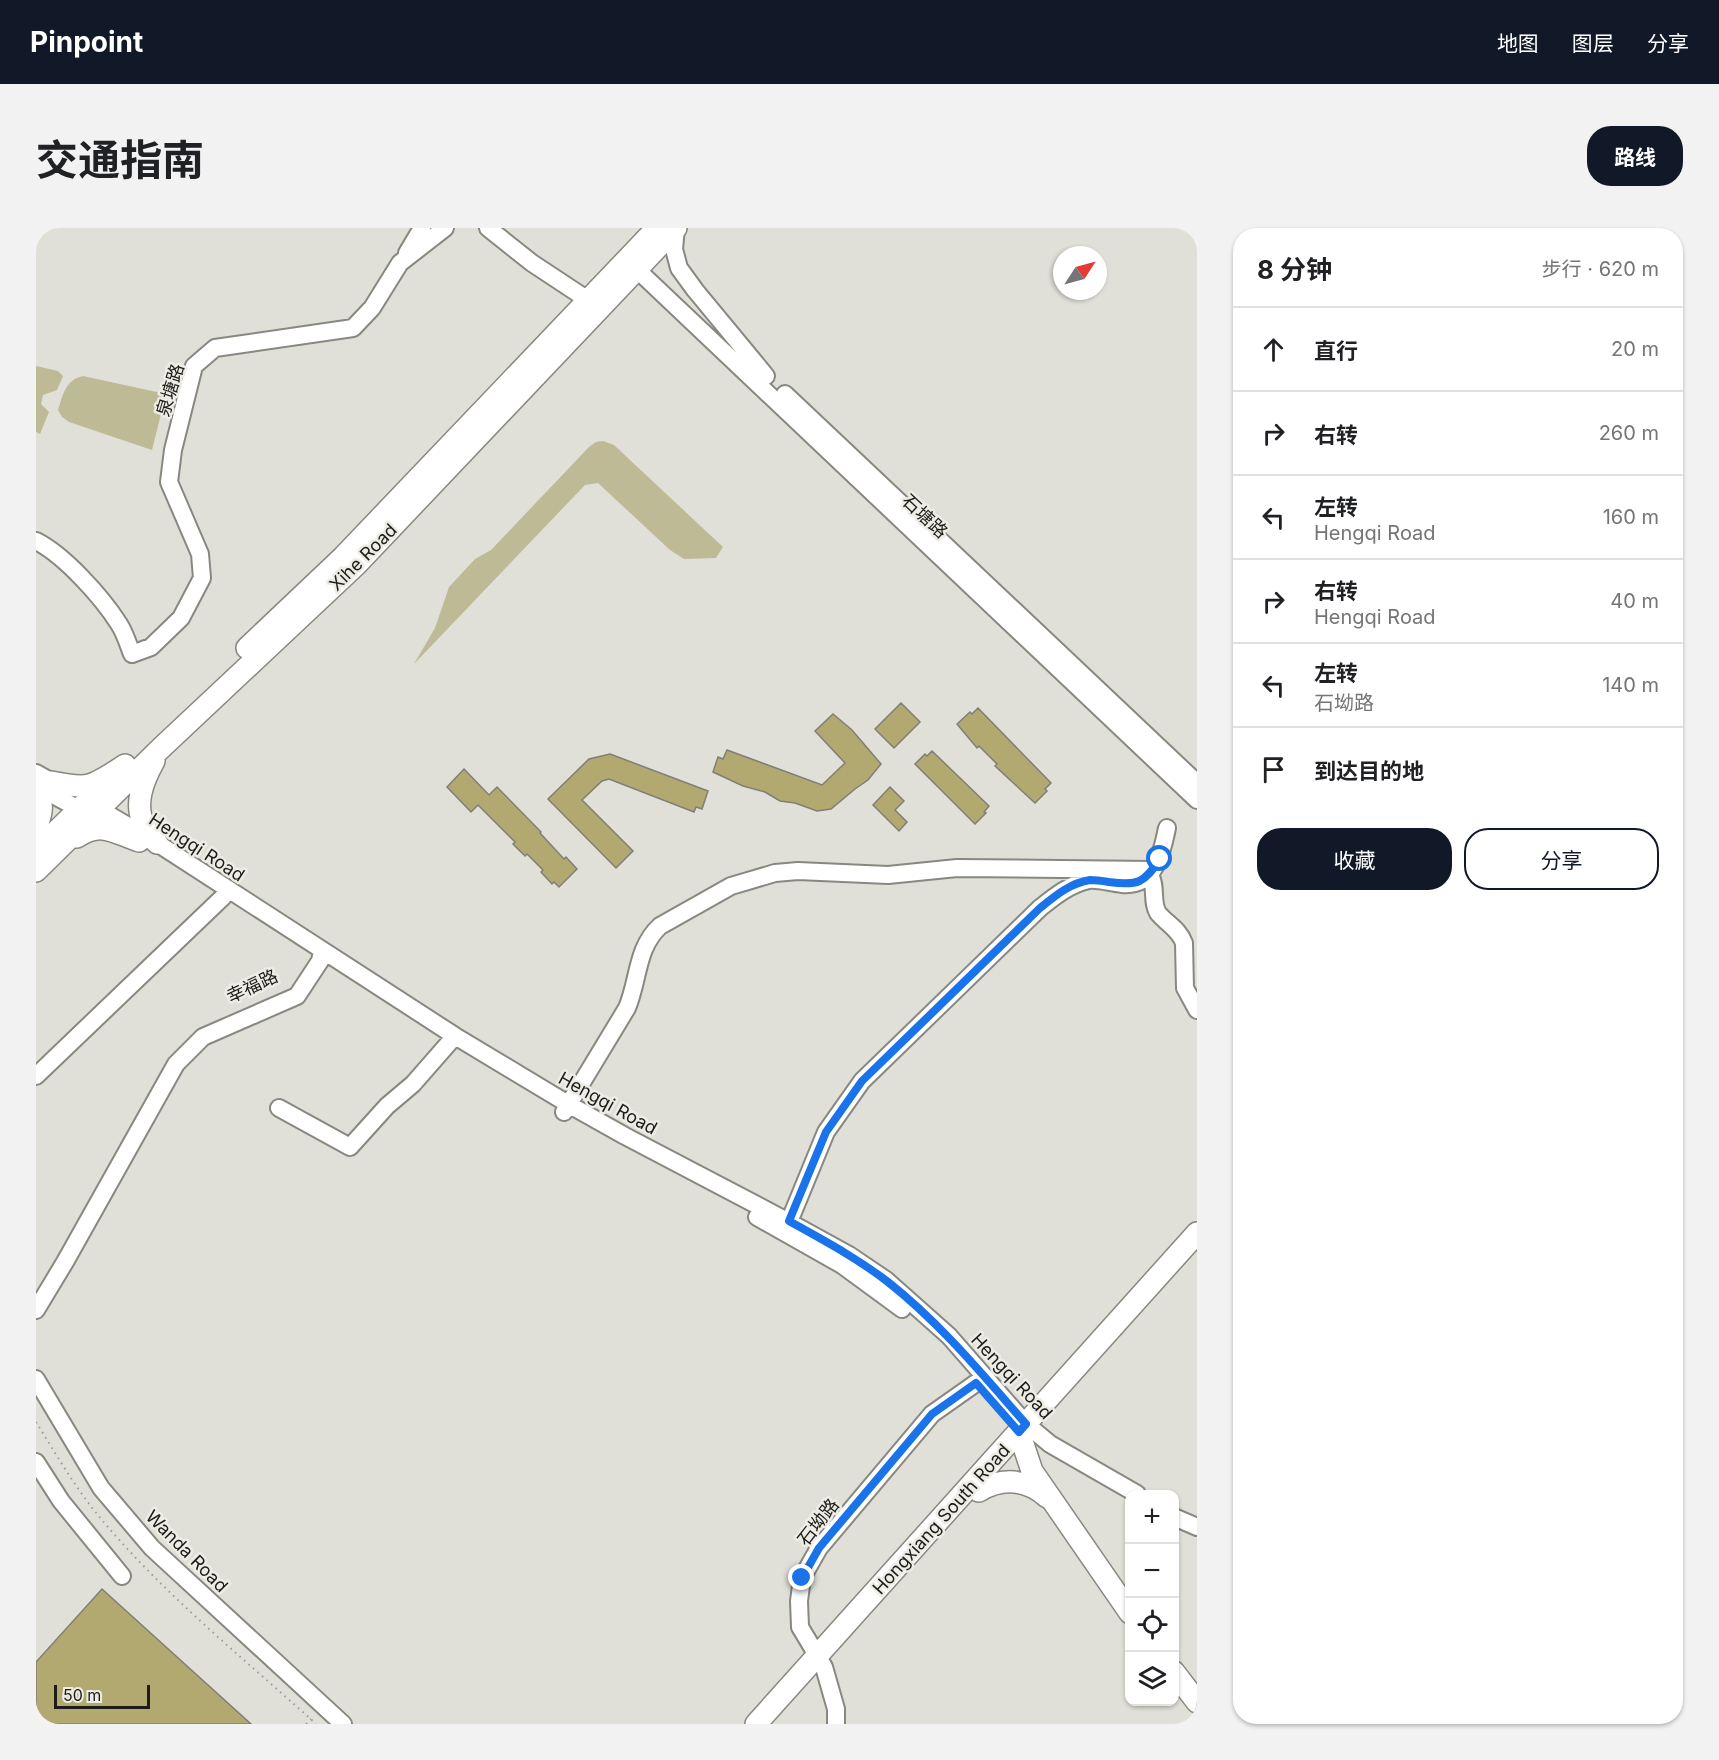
<!DOCTYPE html>
<html lang="zh">
<meta charset="utf-8">
<style>
:root{--surface:#fff;--page:#f2f2f2;--text:#202124;--muted:#757577;--line:#e0e0e0;--accent:#111827}
body{margin:0;font-family:Inter,"Noto Sans SC",sans-serif;background:var(--page);color:var(--text)}
.controls{position:absolute;right:18px;bottom:18px;display:grid;overflow:hidden;border-radius:12px;box-shadow:0 2px 4px #0004}
.controls button{width:54px;height:54px;display:grid;place-items:center;padding:0;border:0;border-bottom:2px solid var(--line);background:var(--surface);color:var(--text);font:30px sans-serif}
.compass{position:absolute;left:1017px;top:18px;width:54px;height:54px;border-radius:50%;background:var(--surface);box-shadow:0 2px 4px #0004;rotate:54deg}
.scale{position:absolute;left:18px;bottom:15px;width:96px;box-sizing:border-box;padding-left:6px;border:3px solid #1d1c19;border-top:0;font-size:16px;line-height:21px;white-space:nowrap;color:#1d1c19;-webkit-text-stroke:4px #eeede5;paint-order:stroke}
.stop{position:absolute;width:18px;height:18px;margin:-14px;border:4px solid #1a73e8;border-radius:50%;background:#fff}
.stop.end{background:#1a73e8;border-color:#fff;box-shadow:0 2px 6px #0008}
.list{margin:0;padding:0;list-style:none}
h2{display:flex;justify-content:space-between;align-items:center;height:78px;margin:0;padding:0 24px;font-size:26px}
h2 small{font-size:20px;font-weight:400;color:var(--muted)}
.list li{display:grid;grid-template-columns:39px 1fr auto;gap:18px;align-items:center;box-sizing:border-box;height:84px;padding:0 24px;border-top:2px solid var(--line)}
.list b{display:block;font-size:22px;white-space:nowrap}
.list p{margin:0;font-size:20px;white-space:nowrap;color:var(--muted)}
.list em{font-size:20px;font-style:normal;color:var(--muted)}
.actions{display:flex;gap:12px;padding:18px 24px}
.actions a{flex:1;padding:14px 0;border:2px solid var(--accent);border-radius:24px;text-align:center;font-size:21px;color:var(--accent)}
.actions .main{background:var(--accent);color:#fff}
.icon{flex:none;width:33px;height:33px;fill:none;stroke:currentColor;stroke-width:2;stroke-linecap:round;stroke-linejoin:round}
.map{position:relative;flex:none;width:1161px;height:1496px;overflow:hidden;border-radius:24px}
header{display:flex;align-items:center;gap:36px;box-sizing:border-box;height:84px;padding:0 30px;background:var(--accent);color:#fff}
header strong{font-size:28px}
nav{display:flex;gap:33px;margin-inline-start:auto;font-size:21px}
.intro{display:flex;align-items:center;justify-content:space-between;box-sizing:border-box;height:144px;padding:0 36px}
h1{margin:0;font-size:42px}
.button{padding:15px 27px;border-radius:24px;background:var(--accent);color:#fff;font-size:21px;font-weight:700}
main{display:flex;gap:36px;padding:0 36px}
aside{flex:1;background:var(--surface);border-radius:24px;box-shadow:0 2px 4px #0004}
.map>svg:first-child{display:block}
</style>
<header>
<strong>Pinpoint</strong>
<nav><a>地图</a><a>图层</a><a>分享</a></nav>
</header>
<div class="intro"><h1>交通指南</h1><a class="button">路线</a></div>
<main>
<div class="map">
<svg width="1161" height="1496" viewBox="0 0 1161 1496">
<rect width="100%" height="100%" fill="#e1e0d8"/>
<path fill="#beba96" d="M0 138 22 143 27 148 21 162 7 167 5 176 13 184 4 206 0 204Z
M47 148 130 166 116 222 33 194 26 189 22 182C27 167 29 152 47 148Z
M567 213 578 217 687 319 680 330 648 331 634 322 562 255 549 257 378 436 399 400 413 359 439 331 455 322 553 219 560 214Z"/>
<path fill="#b1a96f" stroke="#807f77" stroke-width="1.5" d="M865 475 884 494 858 520 839 501Z
M942 480 1015 555 1009 561 1011 563 999 575 959 538 961 536 943 518 941 520 921 496 934 484 936 486Z
M797 486 816 502 845 536 832 552 819 561 795 581 781 583 759 575 744 573 729 564 707 558 677 544 682 529 687 531 691 522 786 557 809 535 779 503Z
M896 523 953 578 948 584 950 585 939 596 879 536 889 526 891 528Z
M574 526 672 563 666 581 660 579 658 584 573 551 566 553 546 572 597 623 580 640 512 571 553 531Z
M428 541 453 567 461 559 505 604 504 605 528 631 530 629 541 641 523 659 518 654 516 656 505 644 507 642 491 626 489 628 477 616 479 614 442 577 435 584 411 559Z
M854 559 868 573 859 582 871 594 863 603 837 577Z
M66 1361 215 1496H0V1434Z"/>
<g fill="none" stroke-linecap="round" stroke-linejoin="round">
<g stroke="#888880" stroke-width="20">
<path id="minor" d="M452 0 496 35 552 72
M640 0 638 21 643 40 659 62 730 148
M371 25 386 0
M593 34 1161 572
M749 166 1161 555
M0 313C28 327 66 369 83 396 89 405 92 416 96 426L115 419 145 390 166 350 164 326 133 254 137 222 158 138 179 120 317 100 336 80 364 35 409 0
M0 545 25 559
M6 561 52 586
M53 575 121 615 419 808 532 876 589 908 753 994 813 1027 850 1052 913 1108 990 1196 1014 1216 1101 1266
M1114 647C1121 658 1115 674 1122 685 1131 696 1143 701 1148 715L1149 760 1161 782
M0 848 187 669
M243 880 314 919 351 878 377 856 419 808
M528 884 591 780C603 752 600 720 624 698L695 658 739 645 762 643 852 647 921 640 1117 642
M721 989 806 1037 866 1081
M753 994 790 904 826 853 1004 680C1019 668 1034 656 1053 652 1063 651 1075 655 1086 656 1119 659 1126 625 1131 600
M0 1082 29 1034 140 836 167 809 261 768 284 733 286 723
M0 1151 65 1260 116 1320 307 1496
M0 1234 25 1273 86 1348
M1138 1289 1161 1299
M800 1496V1481L788 1439 764 1399 763 1373 766 1350 783 1320 896 1186 940 1155"/>
</g>
<g stroke="#888880" stroke-width="24">
<path id="major" d="M211 420 307 329 621 0
M118 533C107 553 97 577 109 599 111 605 117 610 121 615
M15 554C55 562 55 559 89 537
M0 564C9 575 5 588 0 600
M41 609C66 593 77 604 103 613
M0 623 69 556
M0 643 124 521 321 336 640 0
M983 1204 996 1243 1094 1385
M943 1263C966 1249 991 1251 1011 1269
M1138 1444 1161 1474
M720 1496 1161 1005"/>
</g>
<path stroke="#9b9a93" stroke-width="2" stroke-dasharray="1.5 4.5" stroke-linecap="butt" d="M0 1194C18 1223 36 1254 57 1281 122 1362 204 1427 280 1496
M270 1496 275 1491"/>
<use href="#minor" stroke="#fff" stroke-width="16"/>
<use href="#major" stroke="#fff" stroke-width="21"/>
</g>
<g fill="none" stroke-linecap="round" stroke-linejoin="round">
<path stroke="#1a73e8" stroke-width="8" d="M766 1350 783 1320 896 1186 940 1155 983 1204 990 1196C946 1146 904 1095 852 1054 821 1030 787 1012 753 993L790 904 826 853 1004 680C1019 668 1034 655 1054 652 1060 652 1067 653 1073 654 1102 658 1108 655 1124 631"/>
</g>
<g text-anchor="middle" dominant-baseline="central" stroke-width="5" stroke-linejoin="round" paint-order="stroke">
<g font-size="18" fill="#1d1c19" stroke="#eeede5">
<text transform="translate(134 162) rotate(-73)">泉塘路</text>
<text transform="translate(889 288) rotate(43)">石塘路</text>
<text transform="translate(327 329) rotate(-45)">Xihe Road</text>
<text transform="translate(161 619) rotate(33)">Hengqi Road</text>
<text transform="translate(216 758) rotate(-25)">幸福路</text>
<text transform="translate(572 875) rotate(29)">Hengqi Road</text>
<text transform="translate(976 1148) rotate(47)">Hengqi Road</text>
<text transform="translate(905 1291) rotate(-48)">Hongxiang South Road</text>
<text transform="translate(782 1294) rotate(-52)">石坳路</text>
<text transform="translate(151 1323) rotate(45)">Wanda Road</text>
</g>
</g>
</svg>
<div class="controls">
<button>+</button>
<button>−</button>
<button><svg class="icon" aria-label="locate" viewBox="0 0 24 24"><circle cx="12" cy="12" r="6"/><path d="M12 2v4M12 18v4M2 12h4M18 12h4"/></svg></button>
<button><svg class="icon" aria-label="layers" viewBox="0 0 24 24"><path d="M12 4l9 5-9 5-9-5zM3 14l9 5 9-5"/></svg></button>
</div>
<svg class="compass" viewBox="-18 -18 36 36"><path d="M0-13l5 13h-10z" fill="#e53935"/><path d="M0 13l5-13h-10z" fill="#757577"/></svg>
<div class="scale">50 m</div>
<div class="stop" style="left:1124px;top:631px"></div>
<div class="stop end" style="left:766px;top:1350px"></div>
</div>
<aside>
<h2>8 分钟<small>步行 · 620 m</small></h2>
<ul class="list">
<li><svg class="icon" aria-label="ahead" viewBox="0 0 24 24"><path d="M12 20V5M6 11l6-6 6 6"/></svg><div><b>直行</b></div><em>20 m</em></li>
<li><svg class="icon" aria-label="right" viewBox="0 0 24 24"><path d="M7 20v-9h11M14 6l5 5-5 5"/></svg><div><b>右转</b></div><em>260 m</em></li>
<li><svg class="icon" aria-label="left" viewBox="0 0 24 24"><path d="M17 20v-9H6M10 6l-5 5 5 5"/></svg><div><b>左转</b><p>Hengqi Road</p></div><em>160 m</em></li>
<li><svg class="icon" aria-label="right" viewBox="0 0 24 24"><path d="M7 20v-9h11M14 6l5 5-5 5"/></svg><div><b>右转</b><p>Hengqi Road</p></div><em>40 m</em></li>
<li><svg class="icon" aria-label="left" viewBox="0 0 24 24"><path d="M17 20v-9H6M10 6l-5 5 5 5"/></svg><div><b>左转</b><p>石坳路</p></div><em>140 m</em></li>
<li><svg class="icon" aria-label="arrive" viewBox="0 0 24 24"><path d="M6 21V4h12l-3 4 3 4H6"/></svg><div><b>到达目的地</b></div></li>
</ul>
<div class="actions"><a class="main">收藏</a><a>分享</a></div>
</aside>
</main>
